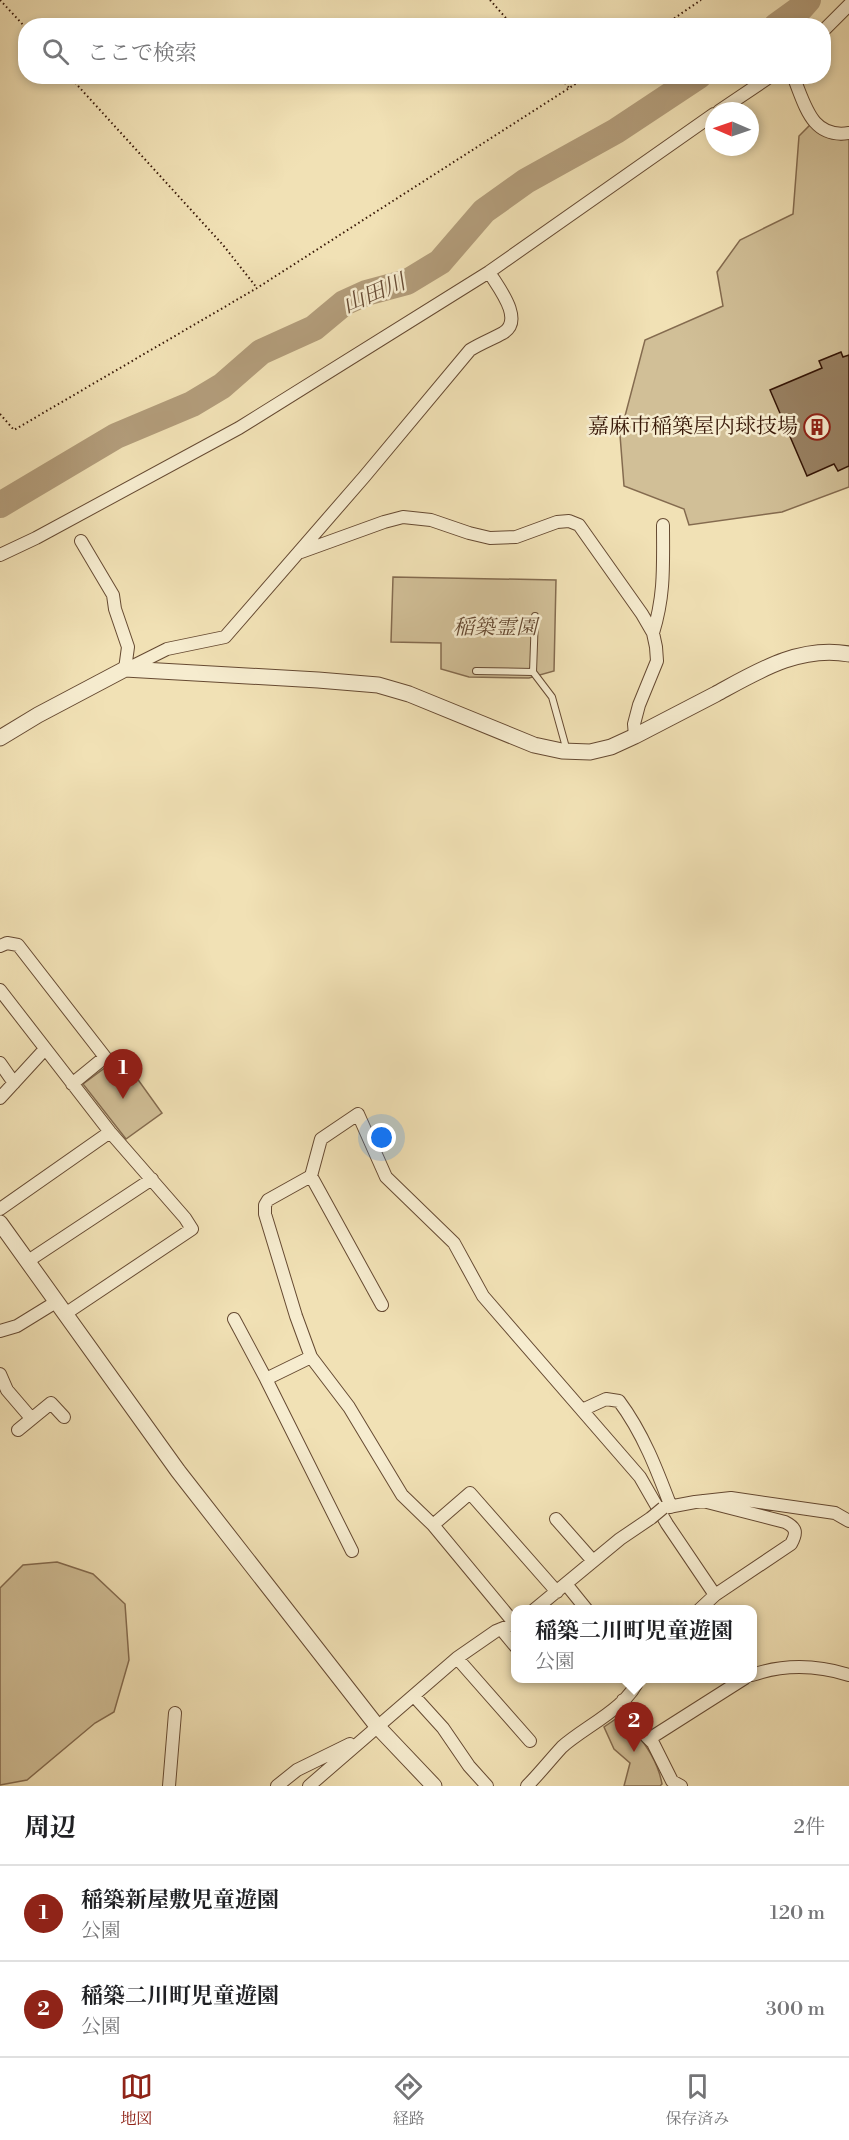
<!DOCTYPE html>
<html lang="ja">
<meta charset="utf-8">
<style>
:root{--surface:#fff;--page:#f6f6f6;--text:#202124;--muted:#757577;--line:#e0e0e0;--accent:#8f2418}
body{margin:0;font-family:"Libre Bodoni","Noto Serif JP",serif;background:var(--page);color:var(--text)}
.compass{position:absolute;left:705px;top:102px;width:54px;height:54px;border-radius:50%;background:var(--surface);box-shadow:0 3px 9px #0003;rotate:272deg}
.you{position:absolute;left:382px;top:1138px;width:21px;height:21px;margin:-15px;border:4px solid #fff;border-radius:50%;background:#1a73e8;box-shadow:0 0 0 9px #1a73e833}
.badge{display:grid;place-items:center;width:39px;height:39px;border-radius:50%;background:var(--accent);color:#fff;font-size:20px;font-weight:700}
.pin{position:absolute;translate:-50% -50px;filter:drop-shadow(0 2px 3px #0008)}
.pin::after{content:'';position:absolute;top:32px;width:21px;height:18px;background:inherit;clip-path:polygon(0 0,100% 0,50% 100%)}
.popup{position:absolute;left:511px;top:1605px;width:246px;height:78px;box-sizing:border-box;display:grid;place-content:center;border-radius:12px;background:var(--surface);filter:drop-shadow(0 2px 4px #0005);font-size:20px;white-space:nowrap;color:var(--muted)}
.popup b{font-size:22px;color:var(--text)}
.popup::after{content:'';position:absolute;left:50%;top:100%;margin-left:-12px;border:12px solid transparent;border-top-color:var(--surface)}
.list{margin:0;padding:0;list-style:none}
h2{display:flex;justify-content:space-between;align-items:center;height:78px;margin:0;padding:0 24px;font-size:26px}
h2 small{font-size:20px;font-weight:400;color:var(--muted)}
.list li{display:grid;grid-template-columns:39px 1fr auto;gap:18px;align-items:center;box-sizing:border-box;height:96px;padding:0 24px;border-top:2px solid var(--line)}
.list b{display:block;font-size:22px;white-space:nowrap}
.list p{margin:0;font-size:20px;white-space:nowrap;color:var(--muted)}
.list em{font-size:20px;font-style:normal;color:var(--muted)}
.icon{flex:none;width:33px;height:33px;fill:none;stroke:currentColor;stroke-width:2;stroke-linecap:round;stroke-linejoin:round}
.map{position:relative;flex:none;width:849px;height:1786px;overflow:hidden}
.search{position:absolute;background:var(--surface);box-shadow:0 3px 9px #0003;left:18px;right:18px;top:18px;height:66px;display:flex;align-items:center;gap:15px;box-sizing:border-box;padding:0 21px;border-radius:24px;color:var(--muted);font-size:22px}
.sheet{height:270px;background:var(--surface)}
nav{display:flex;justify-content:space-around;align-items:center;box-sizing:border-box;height:84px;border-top:2px solid var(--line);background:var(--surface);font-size:16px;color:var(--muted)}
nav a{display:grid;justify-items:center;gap:3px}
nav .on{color:var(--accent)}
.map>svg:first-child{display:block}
</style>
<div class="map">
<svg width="849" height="1786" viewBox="0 0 849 1786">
<rect width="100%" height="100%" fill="#f1e1b5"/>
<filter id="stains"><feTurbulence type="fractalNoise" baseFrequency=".00333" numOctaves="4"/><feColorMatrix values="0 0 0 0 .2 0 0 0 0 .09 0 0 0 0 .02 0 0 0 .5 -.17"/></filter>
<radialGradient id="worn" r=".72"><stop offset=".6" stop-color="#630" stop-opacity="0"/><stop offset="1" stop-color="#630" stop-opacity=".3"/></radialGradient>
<path fill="#d1bf97" stroke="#846b4f" stroke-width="1.5" d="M810 125 841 140 849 138V487L782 512 689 525 684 509 624 486 620 435 645 340 723 306 717 272 740 240 793 214 799 136Z
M393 577 556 580 554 671 529 678 469 677 441 669V643L391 642Z
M121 1056 162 1113 126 1139 83 1084Z
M57 1562 93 1574 125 1604 129 1660 114 1712 95 1723 27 1780 0 1785V1588L23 1565Z
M623 1714C639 1737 657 1756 662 1784L660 1786H624L630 1763 614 1749 604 1727Z"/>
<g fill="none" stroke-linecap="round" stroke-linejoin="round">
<path stroke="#b29c7a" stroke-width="26" d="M776 26 801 8 808 0
M0 505 116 436 192 404 222 386 261 352 314 328 344 303 366 293 407 282 440 262 484 211 526 181 616 131 699 76"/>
</g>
<path fill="#988061" stroke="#371707" stroke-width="1.5" d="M841 352 843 357 849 355V466L838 471 834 464 807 476 770 390 822 368 819 361Z"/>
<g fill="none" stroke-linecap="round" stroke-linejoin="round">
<g stroke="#664a32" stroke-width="8">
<path id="service" d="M476 671 533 672 552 697 567 751
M533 672 535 616"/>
</g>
<g stroke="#664a32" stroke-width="14">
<path id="minor" d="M824 30 849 5
M793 76C805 104 811 139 849 133
M719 111 771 76
M81 541 113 595 115 609 128 647 125 669
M301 552 384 522 403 517 431 520 469 533 490 538 516 537 557 522 569 521 579 525 642 614 653 633 656 647 657 661 639 705 634 724 635 736
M0 555 36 538 239 428 489 272 714 114
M653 633C665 594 663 565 663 525
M127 669 167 649 225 637 364 477 470 350C481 343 492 339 503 333 525 320 498 287 489 272
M0 946 7 943 18 945 105 1057 72 1084
M0 990 110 1132 185 1218 192 1229 65 1314
M0 1063 14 1083
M0 1098 45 1049
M311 1176 382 1305
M0 1209 110 1132
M28 1261 152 1179
M234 1319 266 1379 352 1551
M0 1331 17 1326 56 1302
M0 1374 7 1390 31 1418
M266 1379 311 1357
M582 1410 606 1399 619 1401C643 1433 657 1470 671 1507
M18 1430 51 1403 64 1417
M703 1501 785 1522C797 1528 797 1533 791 1544L715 1595
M663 1508 695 1502 731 1498 835 1513 849 1521
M556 1519 593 1561
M433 1525 470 1493 557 1592
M566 1584 587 1610
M534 1610 620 1539 651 1518
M515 1624 433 1525 402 1495 349 1407 311 1357 296 1316 265 1214V1205L268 1200 311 1176 321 1139 358 1114 386 1177 454 1243 483 1296 640 1477 667 1524 715 1595 699 1610
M501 1629 516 1647
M457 1658 530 1741
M752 1675C784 1664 817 1665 849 1675
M414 1696 443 1728 469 1766 487 1786
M623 1700 641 1731 653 1743 672 1781 681 1786
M649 1739 745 1678
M169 1786 175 1713
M277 1786 297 1770 350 1744
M309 1786 457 1658 496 1631 516 1623
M527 1786C539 1774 550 1760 562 1747 584 1727 629 1707 639 1678"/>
</g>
<g stroke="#664a32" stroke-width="17">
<path id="tertiary" d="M0 738 38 715 125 669 318 680 378 685 409 694 534 745 562 751 590 752 611 747 635 736C662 722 689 708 716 694 758 671 800 645 849 654
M0 1223 178 1471 377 1726 434 1786"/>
</g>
<path stroke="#371707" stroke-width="2" stroke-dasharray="1.5 3" stroke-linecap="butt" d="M0 0 26 28
M490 0 513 26
M663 26 701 0
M69 76 223 245 257 288
M559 76 570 89
M0 414 14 430 257 288 588 76"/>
<use href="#service" stroke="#f6eccf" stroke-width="6"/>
<use href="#minor" stroke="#f6eccf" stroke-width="12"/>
<use href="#tertiary" stroke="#f6eccf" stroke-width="15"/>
<g stroke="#664a32" stroke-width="14" stroke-linecap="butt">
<path id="minor-bridge" d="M651 1518 663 1508"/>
</g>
<use href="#minor-bridge" stroke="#f6eccf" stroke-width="12"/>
</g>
<defs>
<g id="building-ring" transform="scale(1.35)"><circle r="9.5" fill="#f6eccf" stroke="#8f2418" stroke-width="1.5"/><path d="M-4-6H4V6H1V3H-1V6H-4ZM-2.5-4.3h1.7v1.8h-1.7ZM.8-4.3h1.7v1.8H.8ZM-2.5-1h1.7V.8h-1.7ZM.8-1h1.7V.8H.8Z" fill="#8f2418"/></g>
</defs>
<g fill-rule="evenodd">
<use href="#building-ring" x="817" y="427"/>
</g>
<g text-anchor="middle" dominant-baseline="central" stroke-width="5" stroke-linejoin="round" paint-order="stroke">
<g font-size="21" fill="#371707" stroke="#f6eccf" text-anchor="end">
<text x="798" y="427">嘉麻市稲築屋内球技場</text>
</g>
<g font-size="21" font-style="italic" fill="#654932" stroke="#f6eccf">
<text x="495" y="628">稲築霊園</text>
</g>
<g font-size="22" font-style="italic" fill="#684c35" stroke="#f6eccf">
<text transform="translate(374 294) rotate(-23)">山田川</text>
</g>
</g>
<rect width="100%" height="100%" filter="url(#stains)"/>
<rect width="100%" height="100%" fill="url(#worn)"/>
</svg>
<svg class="compass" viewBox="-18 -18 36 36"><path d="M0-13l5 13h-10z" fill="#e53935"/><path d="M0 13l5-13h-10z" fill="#757577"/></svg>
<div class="you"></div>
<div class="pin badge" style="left:123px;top:1099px">1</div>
<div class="pin badge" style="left:634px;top:1752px">2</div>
<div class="popup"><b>稲築二川町児童遊園</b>公園</div>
<div class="search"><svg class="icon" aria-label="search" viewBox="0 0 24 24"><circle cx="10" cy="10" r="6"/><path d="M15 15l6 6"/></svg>ここで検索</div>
</div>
<section class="sheet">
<h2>周辺<small>2件</small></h2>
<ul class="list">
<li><span class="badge">1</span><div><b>稲築新屋敷児童遊園</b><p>公園</p></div><em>120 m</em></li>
<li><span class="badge">2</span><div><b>稲築二川町児童遊園</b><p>公園</p></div><em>300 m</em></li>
</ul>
</section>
<nav>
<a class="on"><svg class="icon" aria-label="map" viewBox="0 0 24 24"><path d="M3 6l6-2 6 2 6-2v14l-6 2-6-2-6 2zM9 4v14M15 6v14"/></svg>地図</a>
<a><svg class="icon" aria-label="directions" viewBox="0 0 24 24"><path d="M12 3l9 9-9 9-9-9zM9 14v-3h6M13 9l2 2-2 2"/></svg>経路</a>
<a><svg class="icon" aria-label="saved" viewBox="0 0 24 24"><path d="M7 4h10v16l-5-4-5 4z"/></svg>保存済み</a>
</nav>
